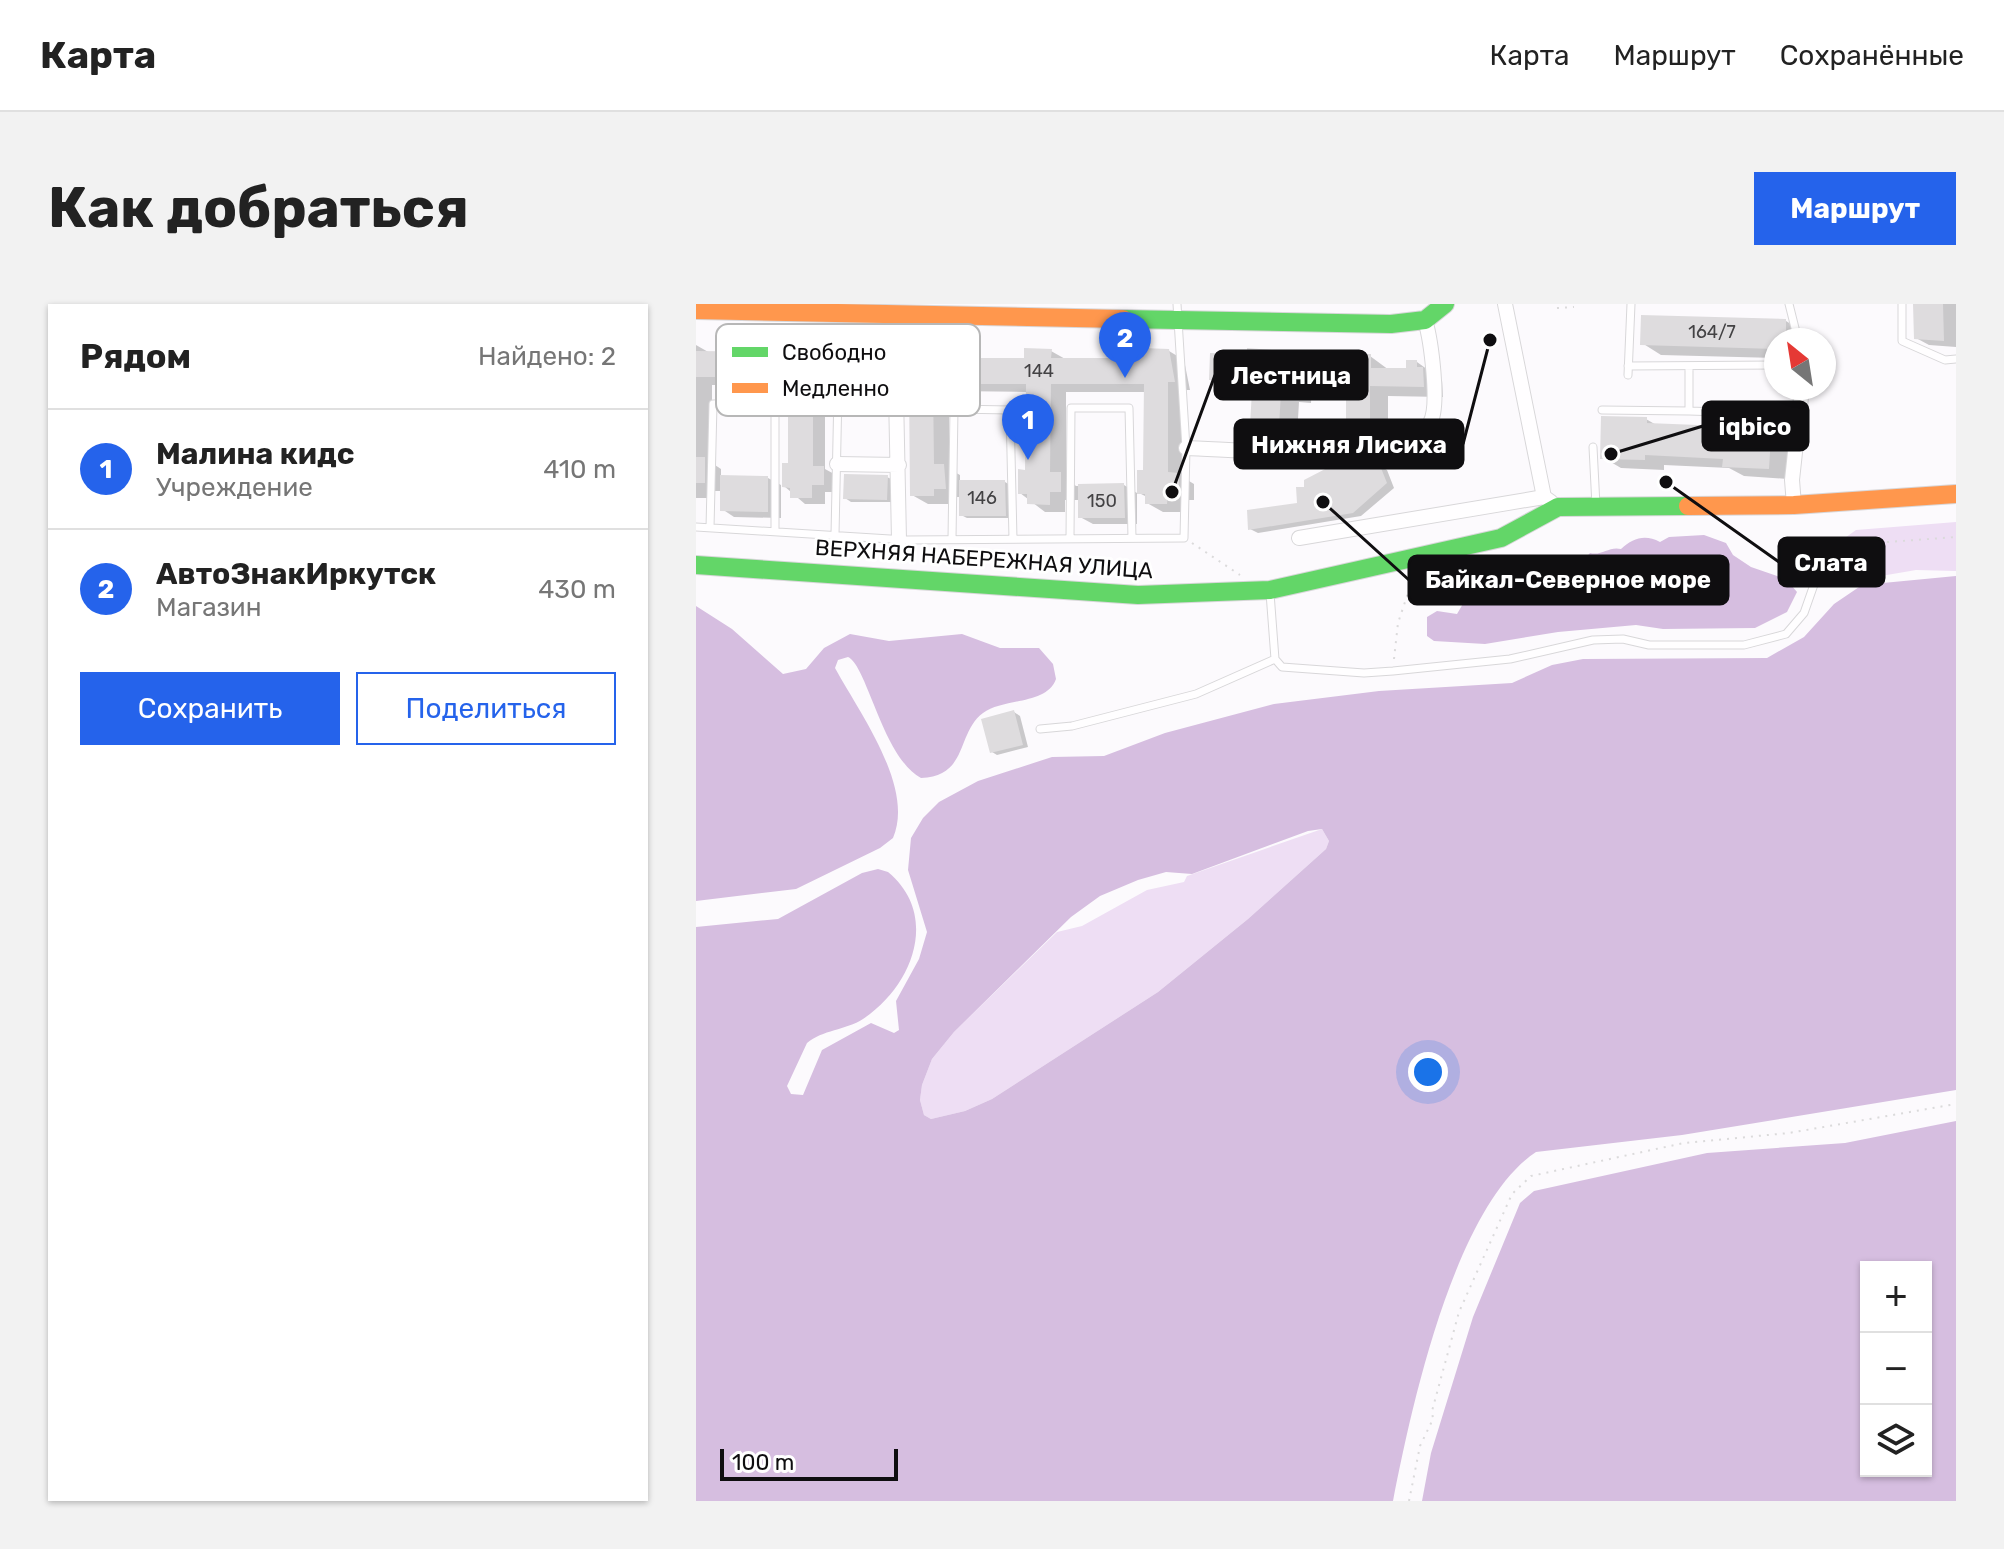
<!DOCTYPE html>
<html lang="ru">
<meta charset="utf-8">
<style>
:root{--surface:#fff;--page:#f2f2f2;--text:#222;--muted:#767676;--line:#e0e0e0;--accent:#2563eb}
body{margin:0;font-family:Rubik,sans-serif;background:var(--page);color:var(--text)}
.controls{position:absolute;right:24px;bottom:24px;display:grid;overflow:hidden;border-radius:0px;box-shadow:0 2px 6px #0004}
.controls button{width:72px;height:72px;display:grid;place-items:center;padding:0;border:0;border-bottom:2px solid var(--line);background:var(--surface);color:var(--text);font:40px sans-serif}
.compass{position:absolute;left:1068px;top:24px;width:72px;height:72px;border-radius:50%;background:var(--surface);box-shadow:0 2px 6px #0004;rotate:330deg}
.scale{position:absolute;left:24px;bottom:20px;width:178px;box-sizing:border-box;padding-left:8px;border:4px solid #0f0e10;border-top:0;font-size:22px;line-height:28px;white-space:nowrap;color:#0f0e10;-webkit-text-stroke:6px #fff;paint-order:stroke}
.you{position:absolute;left:732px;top:768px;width:28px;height:28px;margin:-20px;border:6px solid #fff;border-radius:50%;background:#1a73e8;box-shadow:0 0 0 12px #1a73e833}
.badge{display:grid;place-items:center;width:52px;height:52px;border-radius:50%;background:var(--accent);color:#fff;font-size:26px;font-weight:700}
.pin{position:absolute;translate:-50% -66px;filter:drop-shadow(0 2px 4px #0008)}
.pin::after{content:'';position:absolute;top:42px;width:28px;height:24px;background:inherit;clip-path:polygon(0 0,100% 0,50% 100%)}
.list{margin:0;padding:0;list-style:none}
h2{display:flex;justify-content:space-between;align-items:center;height:104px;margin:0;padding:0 32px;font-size:34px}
h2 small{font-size:26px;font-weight:400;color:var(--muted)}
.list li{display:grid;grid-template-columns:52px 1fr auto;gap:24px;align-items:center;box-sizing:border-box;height:120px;padding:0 32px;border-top:2px solid var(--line)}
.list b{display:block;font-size:30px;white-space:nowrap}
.list p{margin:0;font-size:26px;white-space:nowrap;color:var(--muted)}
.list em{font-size:26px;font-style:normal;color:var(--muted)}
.actions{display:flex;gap:16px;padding:24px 32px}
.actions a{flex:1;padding:18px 0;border:2px solid var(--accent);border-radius:0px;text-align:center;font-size:28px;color:var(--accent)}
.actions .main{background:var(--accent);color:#fff}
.icon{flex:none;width:44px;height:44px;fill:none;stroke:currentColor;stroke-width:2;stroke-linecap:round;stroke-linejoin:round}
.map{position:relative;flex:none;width:1260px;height:1197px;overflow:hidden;border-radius:0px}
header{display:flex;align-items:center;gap:48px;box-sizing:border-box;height:112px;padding:0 40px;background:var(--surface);border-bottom:2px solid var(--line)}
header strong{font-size:38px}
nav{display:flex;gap:44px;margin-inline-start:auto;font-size:28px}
.intro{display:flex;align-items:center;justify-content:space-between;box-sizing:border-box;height:192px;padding:0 48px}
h1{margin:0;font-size:56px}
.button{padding:20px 36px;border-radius:0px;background:var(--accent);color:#fff;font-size:28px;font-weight:700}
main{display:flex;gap:48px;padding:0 48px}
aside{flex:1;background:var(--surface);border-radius:0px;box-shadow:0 2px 6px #0004}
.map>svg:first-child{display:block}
</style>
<header>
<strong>Карта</strong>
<nav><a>Карта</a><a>Маршрут</a><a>Сохранённые</a></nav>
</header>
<div class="intro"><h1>Как добраться</h1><a class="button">Маршрут</a></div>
<main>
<aside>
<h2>Рядом<small>Найдено: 2</small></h2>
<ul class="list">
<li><span class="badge">1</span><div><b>Малина кидс</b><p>Учреждение</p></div><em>410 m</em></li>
<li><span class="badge">2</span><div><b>АвтоЗнакИркутск</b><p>Магазин</p></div><em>430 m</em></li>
</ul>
<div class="actions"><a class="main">Сохранить</a><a>Поделиться</a></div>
</aside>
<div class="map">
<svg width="1260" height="1197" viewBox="0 0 1260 1197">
<rect width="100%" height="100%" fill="#fcfafd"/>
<path fill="#eedef4" d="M1260 218V267L1220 266 1156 277 1132 246 1160 226Z
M626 525 633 537 630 545 552 615 462 688 296 795 269 807 235 815 228 811 224 796 226 781 236 755 258 728 361 628 386 622 451 586 488 578 491 572Z"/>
<path fill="#d6bee0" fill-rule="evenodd" d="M1008 231 1030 239 1037 251 1055 263 1090 275 1101 288 1091 308 1059 324 967 325 940 321 862 328 789 340 738 337 731 332V313L741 307 761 310 775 286 798 296 825 279 877 268 894 249C906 252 913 242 925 245 937 234 949 230 964 238L973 233Z
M1260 272V786L986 831 840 848C759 901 715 1104 697 1197H0V623L82 615 166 569 182 565 192 568C244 611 217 682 167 715 150 726 126 726 111 739L91 782 95 790 107 791 126 746 175 719 198 729 203 726 200 697 223 655 231 628 212 566 215 534 227 514 243 498 282 477 356 453 408 452 469 429 578 400 683 387 816 379 856 361 887 355 1071 354 1108 333 1138 300 1166 281ZM626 525 633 537 630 545 552 615 462 688 296 795 269 807 235 815 228 811 224 796 226 781 236 755 258 728 375 613 404 592 442 576 470 568 496 570 612 527Z
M0 302 36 325 87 370 110 365 128 344 154 330 193 337 266 330 304 344H343L357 360 360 375C351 401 307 394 287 409 260 429 273 472 225 474 187 454 171 361 152 353L142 356 139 364C163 408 219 483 197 534L184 544 100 585 0 597Z
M1260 817V1197H726L735 1149 777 1013 824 899 838 887 1011 849 1149 839ZM1230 963V1167H1170V963Z"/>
<path fill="#0003" d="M1219 0H1260V43L1233 41 1220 34Z
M1090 17 1109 29V36H1080V54L965 51 946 39Z
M117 40 133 49V55L144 61V80H133V89L110 93 95 81H16V159L25 165V173L72 174 85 181V214L38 213 26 205V187H17V194H0V41L14 49 93 50Z
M355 47 371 56H448L473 47 488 56 494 86H488V174L498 180V196H487V208H467L451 199V193L443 189 449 168 450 88H370V173L380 182 428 181 441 189V220H397L384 213V196H369V208H349L324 189 331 168 332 88 253 87V165L264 171V178H309L314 181 315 214H271L265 211V193H254V200H232L216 191 215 86 204 79 238 48 252 56H330Z
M598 50 617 61 615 99 603 98 601 132 576 131 556 120 558 89 534 86 515 75Z
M674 52 693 66H712L721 58 746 76 747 93 692 92V142L671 141 652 130V91L641 85 651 65Z
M117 103 129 110V165L140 171V188H129V200H109L88 182Z
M950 115 962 122 1030 124 1075 118 1094 129 1092 175 1048 172 1033 164 968 161V166L925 164 906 153Z
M683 161 691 166 698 184 665 212 562 229 554 225Z
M191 173 197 176 196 198H155L149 194Z
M318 408 324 412 332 443 301 451 296 448Z"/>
<path fill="#dedcde" d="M1217 0H1247L1248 37 1218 35Z
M945 11 1090 15V36H1080V45L944 41Z
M91 38H118V50H128V72H117V81L92 85 93 73H0V47L91 48Z
M328 44 356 45 355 54H446V44L473 45 479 78H472V168L483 169V188H472L471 200H449V190H441V166H447L448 80H355L354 168H365V188H354V201L331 200V190H322V165L329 166 330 80H237L238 160H248L250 185H238V192H214L213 81 202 80V55H211V46H238V54H328Z
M551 44 599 48 596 89 585 88 583 123 554 121 556 87 548 86 549 78 513 76 514 49 551 50Z
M649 50H675V64H710V56H721V63H727L728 83 674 82V132L650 131V86H639V63H649Z
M117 101V162H128V181H116V194H94V184L86 183V159H92V105Z
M905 112 951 113V119L1028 122 1029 115 1076 116 1073 165 1026 163 1027 155 949 151V156L904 155Z
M0 153H9V179H0Z
M683 159 691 179 657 209 552 226 551 206 601 199 600 183H608V176L635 162Z
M148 170 192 171 191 196 147 195Z
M24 171 72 172V208L24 207Z
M263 176H309L310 212H263Z
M428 179 429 214H382V180Z
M318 406 327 441 294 449 285 415Z"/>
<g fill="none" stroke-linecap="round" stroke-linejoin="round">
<g stroke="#d8d7d9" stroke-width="9">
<path id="lane" d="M1093 0 1102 36
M1206 0V37L1249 56 1260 55
M932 62 1080 61
M993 62V107L1085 110
M932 71 935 0
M906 106 993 107
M897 143 900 202
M0 223 210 236 488 234 490 144 481 0
M14 224 17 100 79 97V226
M139 231 142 87
M256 235 258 105 314 106 317 235
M374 235 375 104H433L436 234
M574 289 579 355 586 363 668 369 697 367 814 355 897 336 927 335 953 341H1048L1090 330 1108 309 1121 272
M344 425 376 422 500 390 579 355"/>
</g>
<g stroke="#d8d7d9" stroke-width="16">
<path id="street" d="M809 0 848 193 855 198
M200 90 203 236
M79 97 142 87
M490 144C539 145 707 164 734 119 744 102 735 36 729 16
M141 160 203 161
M1098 201 1096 176 1106 84
M603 234 848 193"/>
</g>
<g stroke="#d8d7d9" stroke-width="20">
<path id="fast" d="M427 15 695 20 729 16 749 0
M0 261 442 291 574 286 805 234 862 203 992 202"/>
</g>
<g stroke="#d8d7d9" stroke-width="20">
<path id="slow" d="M0 6 427 15
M992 202 1098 201 1260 190"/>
</g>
<path stroke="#dbdadb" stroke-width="2" stroke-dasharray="2 6" stroke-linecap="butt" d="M861 4 878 3
M496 239 544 271
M1129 271 1140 272 1144 253 1155 235 1178 239 1260 233
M698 355 702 319 719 268
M713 1197 724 1142 737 1115 736 1107 763 1008 816 890 835 872 988 839 1093 829 1260 800"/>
<use href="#lane" stroke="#fffeff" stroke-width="7"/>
<use href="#street" stroke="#fffeff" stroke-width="14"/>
<use href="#fast" stroke="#63d668" stroke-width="18"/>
<use href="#slow" stroke="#ff974d" stroke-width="18"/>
</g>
<g text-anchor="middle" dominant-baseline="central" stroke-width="6" stroke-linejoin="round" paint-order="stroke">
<g font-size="18" fill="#434244">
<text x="1016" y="28">164/7</text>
<text x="343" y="67">144</text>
<text x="286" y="194">146</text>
<text x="406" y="197">150</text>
</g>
<g font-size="22" fill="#0f0e10" stroke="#fff">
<text transform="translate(288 255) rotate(4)">ВЕРХНЯЯ НАБЕРЕЖНАЯ УЛИЦА</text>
</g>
</g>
<rect x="20" y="20" width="264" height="92" rx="12" fill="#fff" stroke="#b7b7b7" stroke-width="2"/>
<rect x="36" y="43" width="36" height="10" fill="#63d668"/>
<rect x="36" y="79" width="36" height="10" fill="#ff974d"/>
<g font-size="22" fill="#0f0e10">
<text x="86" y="56">Свободно</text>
<text x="86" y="92">Медленно</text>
</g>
<path fill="none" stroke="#0f0e10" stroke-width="3" d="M476 188L519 71M915 150L1007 122M794 36L767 140M970 178L1083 258M627 198L713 276"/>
<g fill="#0f0e10" stroke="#fff" stroke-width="3">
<circle cx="476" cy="188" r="8"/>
<circle cx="915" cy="150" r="8"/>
<circle cx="794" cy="36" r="8"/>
<circle cx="970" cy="178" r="8"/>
<circle cx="627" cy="198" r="8"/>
</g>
<g fill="#0f0e10" stroke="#0f0e10" stroke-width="3">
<rect x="519" y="47" width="152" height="48" rx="8"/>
<rect x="1007" y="98" width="105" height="48" rx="8"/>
<rect x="539" y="116" width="228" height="48" rx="8"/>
<rect x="1083" y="234" width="105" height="48" rx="8"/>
<rect x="713" y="252" width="319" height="48" rx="8"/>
</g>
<g font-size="24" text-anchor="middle" font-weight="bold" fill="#fff">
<text x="595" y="80">Лестница</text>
<text x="1059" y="131">iqbico</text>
<text x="653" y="149">Нижняя Лисиха</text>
<text x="1135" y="267">Слата</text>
<text x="872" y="284">Байкал-Северное море</text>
</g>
</svg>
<div class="controls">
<button>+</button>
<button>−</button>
<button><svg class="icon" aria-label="layers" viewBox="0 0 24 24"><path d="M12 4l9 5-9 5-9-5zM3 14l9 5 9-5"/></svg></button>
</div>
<svg class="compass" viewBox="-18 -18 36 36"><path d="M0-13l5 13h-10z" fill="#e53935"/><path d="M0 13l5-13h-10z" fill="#767676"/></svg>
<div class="scale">100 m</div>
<div class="you"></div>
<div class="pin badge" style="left:332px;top:156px">1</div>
<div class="pin badge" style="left:429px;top:74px">2</div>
</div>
</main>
